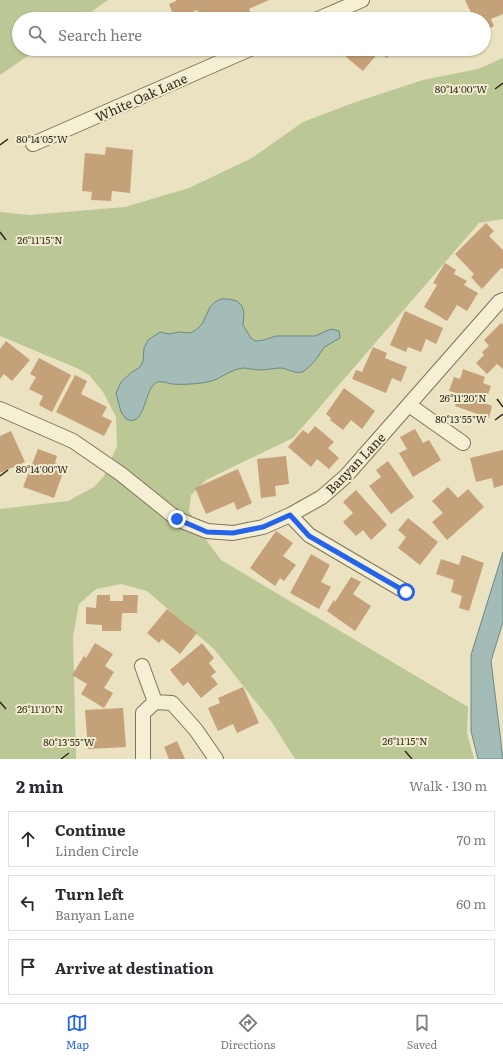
<!DOCTYPE html>
<meta charset="utf-8">
<style>
:root{--surface:#fff;--page:#f2f2f3;--text:#2b2b33;--muted:#7c7c81;--line:#e1e1e2;--accent:#2563eb}
body{margin:0;font-family:Literata,serif;background:var(--page);color:var(--text)}
.stop{position:absolute;width:12px;height:12px;margin:-9px;border:3px solid #2563eb;border-radius:50%;background:#fff}
.stop.end{background:#2563eb;border-color:#fff;box-shadow:0 1px 4px #0008}
.list{margin:0;padding:0;list-style:none}
h2{display:flex;justify-content:space-between;align-items:center;height:52px;margin:0;padding:0 16px;font-size:17px}
h2 small{font-size:13px;font-weight:400;color:var(--muted)}
.list li{display:grid;grid-template-columns:26px 1fr auto;gap:12px;align-items:center;box-sizing:border-box;height:56px;margin:0 8px 8px;padding:0 8px;border:1px solid var(--line);border-radius:0px}
.list b{display:block;font-size:15px;white-space:nowrap}
.list p{margin:0;font-size:13px;white-space:nowrap;color:var(--muted)}
.list em{font-size:13px;font-style:normal;color:var(--muted)}
.icon{flex:none;width:22px;height:22px;fill:none;stroke:currentColor;stroke-width:2;stroke-linecap:round;stroke-linejoin:round}
.map{position:relative;flex:none;width:503px;height:759px;overflow:hidden}
.search{position:absolute;background:var(--surface);box-shadow:0 1px 3px #0004;left:12px;right:12px;top:12px;height:44px;display:flex;align-items:center;gap:10px;box-sizing:border-box;padding:0 14px;border-radius:22px;color:var(--muted);font-size:15px}
.sheet{height:244px;background:var(--surface)}
nav{display:flex;justify-content:space-around;align-items:center;box-sizing:border-box;height:56px;border-top:1px solid var(--line);background:var(--surface);font-size:11px;color:var(--muted)}
nav a{display:grid;justify-items:center;gap:2px}
nav .on{color:var(--accent)}
.map>svg:first-child{display:block}
</style>
<div class="map">
<svg width="503" height="759" viewBox="0 0 503 759">
<rect width="100%" height="100%" fill="#eae2c1"/>
<path fill="#bcc796" d="M0 0H108L81 19H19V49H38L0 75Z
M503 58V219L479 223 293 438 206 480 191 495 189 511 209 544 221 560 468 707 467 733 474 759H295L271 721 214 649 147 591 121 584 96 589 79 604 73 636 76 759H0V509L68 501 94 487 104 476 117 446 116 417 103 392 89 375 79 369 0 336V212L30 215 125 207 189 188 252 158 303 122 353 103 423 80 478 69Z"/>
<path fill="#a3bcb8" stroke="#6b8985" d="M221 299H229L237 301 242 306 244 313 243 325 251 338 255 341 264 340 276 336H315L331 329 339 331 340 338C335 341 331 343 326 346 323 348 321 352 319 355 316 360 307 370 302 372 295 374 288 369 281 368 274 368 267 370 260 370 254 370 248 368 242 368 232 370 225 375 217 379 206 384 183 385 172 384 169 384 166 382 163 382 142 377 149 430 126 419L121 412 116 393 121 382 132 372 140 367 143 361 144 348 148 340 160 332 169 334 179 332 190 333 196 330 202 324 210 307 215 302Z
M503 552V622L491 661 503 759H478L471 731V655Z"/>
<path fill="#c5a179" d="M176 0H269L249 9 251 15 241 19H213L211 15 201 19 197 10 177 19H175L169 4 176 1Z
M465 0H503V14L491 19 494 26 484 31V19H474Z
M400 12 408 19H394Z
M353 49H394L387 58 379 52 363 71 346 57Z
M106 147 133 150 130 193 112 191 111 201 91 200 92 192 82 191 85 153 105 155Z
M486 223 494 231 489 236 503 250V269L501 268 482 289 471 277 474 274 455 254Z
M445 263 456 270 454 274 467 281 464 285 478 293 467 311 457 305 447 321 424 307 437 285 433 283Z
M405 311 443 328 436 344 426 339 421 352 408 347 406 352 390 345Z
M501 323 503 325V369L497 364 487 374 476 363 484 355 482 352 489 346 484 340Z
M6 341 30 360 12 381 4 374 0 379V349Z
M373 347 387 353 385 358 407 367 401 382 392 378 386 393 352 379 356 370 362 372Z
M39 358 71 375 52 412 39 405 43 396 29 389 36 377 30 374Z
M463 369 485 377 483 383 491 386 485 403 492 406 489 418 455 406 460 394 449 391 454 377 460 379Z
M75 375 87 381 81 394 107 407 102 416 112 421 104 436 56 412Z
M344 388 375 411 362 429 351 420 343 430 330 420 331 418 326 414Z
M315 426 334 442 328 448 339 458 329 469 317 459 311 467 288 447 303 430 308 434Z
M415 429 423 443 429 440 441 460 413 477 399 453 407 449 400 437Z
M11 431 25 462 0 473V436Z
M38 449 57 456 55 463 65 467 54 498 23 487Z
M503 450V485L494 488 492 478 476 482 470 458Z
M286 456 289 484 275 486 276 496 261 498 257 459Z
M388 461 414 497 391 514 369 486 381 477 376 470Z
M238 469 252 503 237 510 234 502 206 514 195 488Z
M448 487 458 498 468 489 484 507 447 540 432 522 443 513 432 501Z
M356 490 387 525 371 540 363 530 356 536 343 522 353 513 343 502Z
M408 518 438 542 420 565 398 548 406 537 398 530Z
M276 531 293 543 283 556 296 565 284 581 280 578 275 586 250 568Z
M311 554 330 565 321 582 331 587 319 609 290 593Z
M462 555 484 563 469 611 459 608 462 596 451 592 454 580 436 574 441 559 459 565Z
M351 577 361 582 353 594 371 606 355 631 327 611 334 600 335 602Z
M97 595H110V601H123V595H138L137 613H122L121 631H102V625L86 624V607L96 608Z
M167 609 197 633 180 654 162 639 159 643 147 633Z
M95 643 113 654 105 666 114 672 104 688 113 693 104 708 81 694 87 684 72 675 84 656 86 658Z
M202 643 214 658 209 663 216 672 211 676 218 684 201 698 188 682 183 686 170 670Z
M243 687 259 723 237 733 233 724 218 731 208 708 220 703 218 698Z
M123 708 126 747 88 749 85 710Z
M177 741 185 759H169L164 747Z"/>
<g fill="none" stroke-linecap="round" stroke-linejoin="round">
<g stroke="#81735a" stroke-width="16">
<path id="minor" d="M318 19 362 0
M33 144 250 49
M409 405 463 443
M0 409 73 441 121 474 177 519 207 531 233 533 263 527 290 515 322 497 346 476 499 302 503 300
M290 515 309 535 406 592
M142 666 155 702 172 703 196 730 216 759
M143 759V713L155 702"/>
</g>
<use href="#minor" stroke="#f5efd3" stroke-width="14"/>
</g>
<g fill="none" stroke-linecap="round" stroke-linejoin="round">
<path stroke="#2563eb" stroke-width="5" d="M177 519 207 532 233 533 263 527 290 515 309 536 406 592"/>
</g>
<path fill="none" stroke="#322a1d" stroke-width="1.5" d="M495 89 503 83M0 145 8 139M0 232 6 240M497 399 503 407M495 420 503 414M0 476 8 470M0 702 6 709M405 751 412 759M61 759 69 753"/>
<g text-anchor="middle" dominant-baseline="central" stroke-width="4" stroke-linejoin="round" paint-order="stroke">
<g font-size="13" fill="#322a1d" stroke="#f2eccf">
<text transform="translate(141 97) rotate(-24)">White Oak Lane</text>
<text transform="translate(355 463) rotate(-46)">Banyan Lane</text>
</g>
</g>
<g font-size="10" text-anchor="middle" fill="#322a1d" stroke="#f2eccf" stroke-width="4" stroke-linejoin="round" paint-order="stroke">
<text x="461" y="93">80°14'00"W</text>
<text x="42" y="143">80°14'05"W</text>
<text x="40" y="244">26°11'15"N</text>
<text x="463" y="402">26°11'20"N</text>
<text x="461" y="423">80°13'55"W</text>
<text x="42" y="473">80°14'00"W</text>
<text x="40" y="713">26°11'10"N</text>
<text x="405" y="745">26°11'15"N</text>
<text x="69" y="746">80°13'55"W</text>
</g>
</svg>
<div class="stop" style="left:406px;top:592px"></div>
<div class="stop end" style="left:177px;top:519px"></div>
<div class="search"><svg class="icon" aria-label="search" viewBox="0 0 24 24"><circle cx="10" cy="10" r="6"/><path d="M15 15l6 6"/></svg>Search here</div>
</div>
<section class="sheet">
<h2>2 min<small>Walk · 130 m</small></h2>
<ul class="list">
<li><svg class="icon" aria-label="ahead" viewBox="0 0 24 24"><path d="M12 20V5M6 11l6-6 6 6"/></svg><div><b>Continue</b><p>Linden Circle</p></div><em>70 m</em></li>
<li><svg class="icon" aria-label="left" viewBox="0 0 24 24"><path d="M17 20v-9H6M10 6l-5 5 5 5"/></svg><div><b>Turn left</b><p>Banyan Lane</p></div><em>60 m</em></li>
<li><svg class="icon" aria-label="arrive" viewBox="0 0 24 24"><path d="M6 21V4h12l-3 4 3 4H6"/></svg><div><b>Arrive at destination</b></div></li>
</ul>
</section>
<nav>
<a class="on"><svg class="icon" aria-label="map" viewBox="0 0 24 24"><path d="M3 6l6-2 6 2 6-2v14l-6 2-6-2-6 2zM9 4v14M15 6v14"/></svg>Map</a>
<a><svg class="icon" aria-label="directions" viewBox="0 0 24 24"><path d="M12 3l9 9-9 9-9-9zM9 14v-3h6M13 9l2 2-2 2"/></svg>Directions</a>
<a><svg class="icon" aria-label="saved" viewBox="0 0 24 24"><path d="M7 4h10v16l-5-4-5 4z"/></svg>Saved</a>
</nav>
